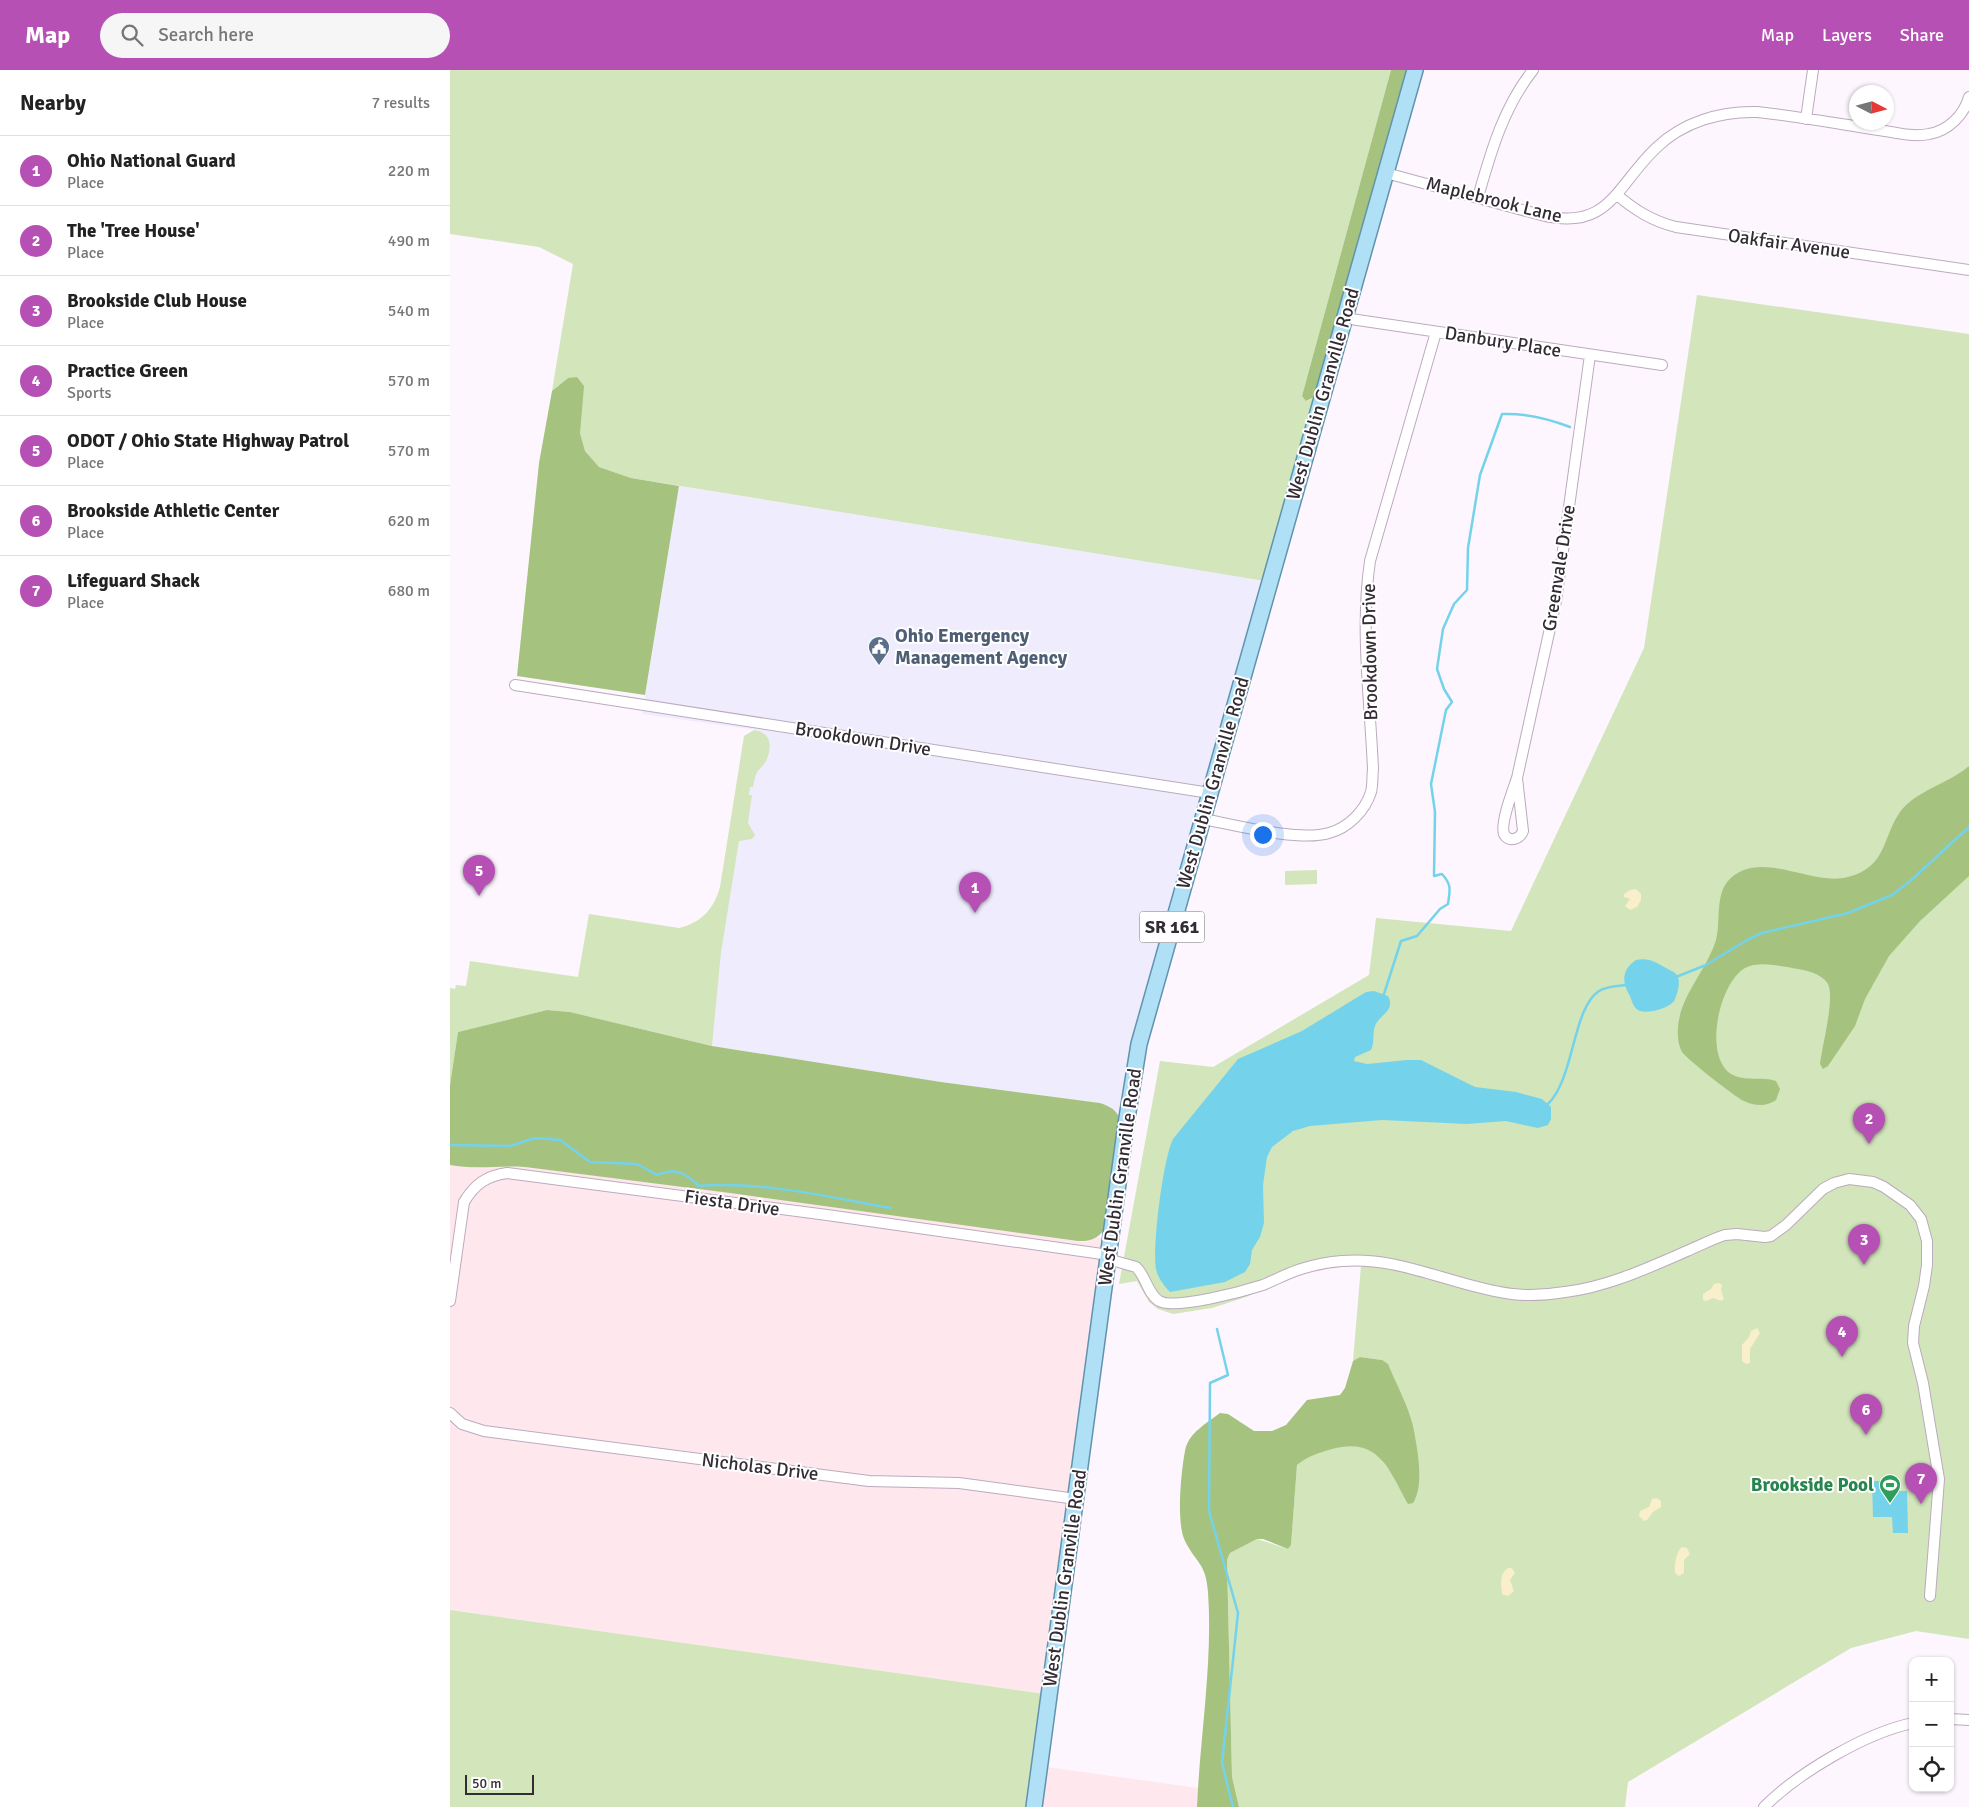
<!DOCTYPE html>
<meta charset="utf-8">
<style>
:root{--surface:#fff;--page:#f6f6f6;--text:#222;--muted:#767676;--line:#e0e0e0;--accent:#b650b5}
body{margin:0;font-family:Signika,sans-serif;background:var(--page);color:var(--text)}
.controls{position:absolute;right:15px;bottom:15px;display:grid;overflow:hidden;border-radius:10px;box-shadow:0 1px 4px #0004}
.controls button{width:45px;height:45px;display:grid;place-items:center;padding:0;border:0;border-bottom:1px solid var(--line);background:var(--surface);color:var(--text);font:25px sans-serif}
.compass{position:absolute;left:1399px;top:15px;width:45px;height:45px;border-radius:50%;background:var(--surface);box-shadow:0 1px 4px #0004;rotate:96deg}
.scale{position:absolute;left:15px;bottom:12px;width:69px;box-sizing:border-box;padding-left:5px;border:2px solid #332c34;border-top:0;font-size:14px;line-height:18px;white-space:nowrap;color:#332c34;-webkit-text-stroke:4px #fff;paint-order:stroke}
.you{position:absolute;left:812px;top:764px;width:18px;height:18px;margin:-12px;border:4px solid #fff;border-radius:50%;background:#1a73e8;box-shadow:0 0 0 8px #1a73e833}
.badge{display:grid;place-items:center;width:32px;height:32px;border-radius:50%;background:var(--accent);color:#fff;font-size:16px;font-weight:700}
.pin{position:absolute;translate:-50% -41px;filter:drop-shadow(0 1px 2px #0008)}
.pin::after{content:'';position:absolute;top:26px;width:18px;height:15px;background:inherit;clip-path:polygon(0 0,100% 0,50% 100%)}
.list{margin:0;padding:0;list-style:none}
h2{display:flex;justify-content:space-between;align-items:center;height:65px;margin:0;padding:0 20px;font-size:21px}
h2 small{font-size:16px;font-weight:400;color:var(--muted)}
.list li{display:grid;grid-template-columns:32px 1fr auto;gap:15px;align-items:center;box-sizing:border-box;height:70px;padding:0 20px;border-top:1px solid var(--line)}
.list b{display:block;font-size:19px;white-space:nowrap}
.list p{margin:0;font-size:16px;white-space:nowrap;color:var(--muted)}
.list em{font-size:16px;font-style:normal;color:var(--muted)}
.icon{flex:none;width:28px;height:28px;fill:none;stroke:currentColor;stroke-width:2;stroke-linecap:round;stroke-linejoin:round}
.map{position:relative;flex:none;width:1519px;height:1737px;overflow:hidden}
header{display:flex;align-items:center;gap:30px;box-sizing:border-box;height:70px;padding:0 25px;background:var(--accent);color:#fff}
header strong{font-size:24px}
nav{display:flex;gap:28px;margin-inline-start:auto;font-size:18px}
.search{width:350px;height:45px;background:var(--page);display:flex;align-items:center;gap:12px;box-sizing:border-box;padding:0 18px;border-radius:28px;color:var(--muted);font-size:19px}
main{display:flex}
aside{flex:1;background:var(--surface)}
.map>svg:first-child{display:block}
</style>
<header>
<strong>Map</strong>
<div class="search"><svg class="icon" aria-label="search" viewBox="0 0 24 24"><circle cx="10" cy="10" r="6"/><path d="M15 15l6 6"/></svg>Search here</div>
<nav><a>Map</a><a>Layers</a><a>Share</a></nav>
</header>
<main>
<aside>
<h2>Nearby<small>7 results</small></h2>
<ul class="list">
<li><span class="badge">1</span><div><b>Ohio National Guard</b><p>Place</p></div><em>220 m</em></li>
<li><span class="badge">2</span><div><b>The 'Tree House'</b><p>Place</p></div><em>490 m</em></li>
<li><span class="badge">3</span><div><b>Brookside Club House</b><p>Place</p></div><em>540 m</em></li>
<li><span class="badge">4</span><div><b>Practice Green</b><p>Sports</p></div><em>570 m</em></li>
<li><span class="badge">5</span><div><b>ODOT / Ohio State Highway Patrol</b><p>Place</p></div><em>570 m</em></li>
<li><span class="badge">6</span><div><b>Brookside Athletic Center</b><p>Place</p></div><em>620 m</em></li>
<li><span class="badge">7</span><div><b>Lifeguard Shack</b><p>Place</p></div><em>680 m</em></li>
</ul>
</aside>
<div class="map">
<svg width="1519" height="1737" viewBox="0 0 1519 1737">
<rect width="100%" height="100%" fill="#fdf6fe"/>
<path fill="#efecfe" d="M229 416 815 511 671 1053 650 1033 491 1012 262 976 271 883 307 660 192 644Z"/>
<path fill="#fee8ed" d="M0 1095 21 1098 50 1095 75 1097 280 1123 628 1171 636 1172 648 1167 663 1174 590 1696 748 1718 747 1737H579L595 1624 0 1540Z"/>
<path fill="#d2e5bb" d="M0 0H941L852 326 857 331 866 326 815 511 181 408 149 397 135 381 130 363V349L118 308 102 321 123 194 89 177 0 164Z
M1247 225 1519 264V1569L1466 1561 1401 1578 1178 1712 1175 1737H789L782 1707 777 1490 780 1483 807 1469 838 1479 841 1475 847 1395 860 1385 891 1376 910 1375 926 1383 939 1400 932 1290 910 1287 903 1291 911 1196 879 1197 852 1203 796 1227 762 1238 723 1244 708 1239 699 1232 687 1211 669 1214 710 991 763 997 919 905 926 848 1061 861 1194 578Z
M304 660C321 663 322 675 317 689 315 694 310 698 307 702 305 706 304 712 303 717H300L299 725H302L298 753 305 765 302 769 289 771 271 883 262 976 120 942 97 940 8 962 0 1015V918L5 919 6 915 16 916 20 891 128 907 139 844 229 858C251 853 264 839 270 817L294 666Z
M867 800V814L835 815V801Z
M0 1540 595 1624 579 1737H0Z"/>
<path fill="#a5c27f" d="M941 0H957L866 326 856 331 852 326Z
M127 307 134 316 130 363 135 381 149 397 181 408 229 416 195 625 67 606 89 393 102 321 118 308Z
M1519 696V806L1470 851 1439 886 1415 929 1405 956 1378 996 1373 999 1370 994C1372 976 1385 929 1378 914 1372 904 1359 901 1348 899 1333 897 1310 890 1295 898 1269 913 1253 986 1281 1004 1295 1012 1311 1006 1326 1011L1330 1019 1326 1030C1316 1037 1305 1036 1294 1031 1285 1027 1238 990 1232 982 1230 978 1228 972 1228 967 1225 930 1256 903 1266 870 1271 852 1265 826 1278 811 1309 777 1361 817 1398 807 1437 797 1432 768 1450 742 1465 721 1500 713 1519 696Z
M97 940 120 942 262 976 491 1012 650 1033C662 1037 668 1041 671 1053L657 1155C651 1167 641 1172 628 1171L280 1123 75 1097C49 1095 25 1100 0 1095V1015L8 962Z
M910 1287 932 1290 938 1294C946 1314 958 1335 963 1356 967 1377 975 1415 963 1433L958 1434C939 1400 929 1366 882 1379 868 1383 858 1386 847 1395L841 1475 838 1479 813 1469H807L780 1483 777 1490 782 1707 789 1737H747C750 1667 763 1591 758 1522 756 1493 746 1493 735 1471 726 1453 731 1402 735 1381 738 1363 756 1354 770 1343L778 1344 804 1361H822L836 1355 857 1330 890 1325 895 1318 903 1291Z"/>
<path fill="#f9efca" d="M1186 819 1191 824V830L1187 837 1180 840 1175 836 1180 829 1174 827V824L1180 820Z
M1269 1213 1272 1215 1271 1220 1274 1229 1271 1231 1263 1228 1256 1231 1253 1230V1224L1261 1219 1264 1214Z
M1307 1258 1310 1263 1300 1279V1293L1296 1294 1292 1291V1275L1299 1267 1301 1261Z
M1207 1428 1211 1431V1437L1203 1442 1197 1450 1194 1451 1189 1446 1190 1441 1199 1437 1202 1429Z
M1232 1477 1237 1478 1240 1484 1234 1490V1503L1229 1506 1225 1503C1224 1495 1226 1482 1232 1477Z
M1058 1498H1062L1065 1503 1060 1510 1064 1521 1058 1526 1052 1524C1051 1514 1049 1504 1058 1498Z"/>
<path fill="#74d3ea" d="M1186 890C1199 887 1207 893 1218 899 1221 901 1223 901 1225 903 1232 909 1228 921 1225 929 1222 938 1196 945 1188 940 1183 937 1182 931 1180 926 1172 913 1171 900 1186 890Z
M924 921 938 926C946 941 929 945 925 956 922 964 925 972 921 980L905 987 904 991 917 994 957 990H971L1025 1017 1066 1022 1092 1029 1101 1037V1049L1098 1055 1088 1058 1056 1051 1017 1054 932 1050 860 1056 843 1061 822 1077 817 1087 813 1115 814 1153 810 1167 802 1180 800 1194 795 1202 775 1212 720 1222C714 1216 708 1208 706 1199 702 1178 713 1089 723 1069L788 989 852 961 916 922Z
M1422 1411H1435L1436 1421H1457L1458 1463H1443L1442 1447H1423Z"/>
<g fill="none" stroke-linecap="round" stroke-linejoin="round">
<path stroke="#74d3ea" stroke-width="2.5" d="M1226 907 1256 895 1297 870 1312 863 1398 843 1442 825 1459 812 1519 757
M934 924 951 871 967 866 990 839 998 834C1000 820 1002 815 992 804L984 806 985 742 981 714 996 640 1002 632 994 619 987 599 993 559 1004 534 1017 520 1018 478 1030 405 1052 344C1074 343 1099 349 1120 357
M1098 1034C1125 1007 1122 939 1149 921 1157 916 1167 916 1176 915
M0 1075 60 1076 85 1068 110 1070 140 1092 187 1094 207 1105C225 1097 236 1103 249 1116 313 1111 378 1127 441 1138
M767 1259 778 1305 760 1313 759 1441 788 1543 772 1693 783 1737"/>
<g stroke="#bcaabe" stroke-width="12">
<path id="minor" d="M1356 49 1363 0
M936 103 1091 145C1159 162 1166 116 1206 78 1233 52 1270 41 1307 42 1345 46 1384 53 1422 59 1440 61 1461 68 1479 64 1498 61 1514 45 1519 27
M1167 125C1185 140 1202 151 1226 157L1519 200
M1028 127C1041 82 1053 38 1083 0
M894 248 1212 295
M65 615 760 723
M1067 708C1063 720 1050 753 1054 764 1059 773 1070 769 1073 761L1067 708 1106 531 1140 285
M753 749C785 755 849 772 879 763 898 758 915 741 921 722 923 715 922 706 923 699 920 630 910 559 920 491L986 262
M658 1189 686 1197C696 1206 697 1223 709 1231 725 1240 794 1221 813 1215 825 1210 838 1203 851 1199 864 1195 878 1192 892 1191 952 1186 1004 1217 1062 1224 1080 1226 1097 1225 1115 1222 1157 1217 1198 1198 1237 1181 1249 1176 1262 1169 1275 1165L1287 1164 1315 1167 1321 1166 1336 1155 1373 1119 1384 1113 1399 1109 1423 1112 1434 1117 1460 1135 1471 1149 1477 1171V1195L1474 1216 1464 1256 1463 1273 1473 1313 1489 1409 1480 1526
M0 1231 14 1132C25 1114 36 1106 57 1103L377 1145 659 1185
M0 1343 12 1354 34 1361 419 1411 509 1413 626 1429
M1500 1649 1519 1650
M1314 1737C1348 1703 1415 1663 1463 1653"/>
</g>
<g stroke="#6193ae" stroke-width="18">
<path id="primary" d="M584 1737 676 1054 689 974 965 0"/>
</g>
<use href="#minor" stroke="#fff" stroke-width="10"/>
<use href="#primary" stroke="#afe0f6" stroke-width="15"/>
</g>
<defs>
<g id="civic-pin" transform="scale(1.125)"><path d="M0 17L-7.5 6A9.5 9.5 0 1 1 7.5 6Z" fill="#5c6f8a" stroke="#fff"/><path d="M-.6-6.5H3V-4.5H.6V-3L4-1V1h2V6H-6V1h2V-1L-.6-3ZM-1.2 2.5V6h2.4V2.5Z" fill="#fff"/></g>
<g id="stadium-pin" transform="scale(1.125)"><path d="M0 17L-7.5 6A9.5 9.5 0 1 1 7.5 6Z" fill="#2e9e5b" stroke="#fff"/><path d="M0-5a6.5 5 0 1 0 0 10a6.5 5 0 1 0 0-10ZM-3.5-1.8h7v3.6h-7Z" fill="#fff"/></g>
</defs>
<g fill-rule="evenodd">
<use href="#civic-pin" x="429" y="577"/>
<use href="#stadium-pin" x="1440" y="1415"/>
</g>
<g text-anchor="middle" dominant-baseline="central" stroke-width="4" stroke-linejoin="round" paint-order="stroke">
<rect fill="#fff" stroke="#706b71" stroke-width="1" x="689.5" y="841.5" width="65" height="31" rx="4"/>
<g font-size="18" font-weight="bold" fill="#332c34">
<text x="722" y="857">SR 161</text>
</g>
<g font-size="19" fill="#332c34" stroke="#fff">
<text transform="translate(1044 130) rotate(14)">Maplebrook Lane</text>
<text transform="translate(1339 174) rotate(8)">Oakfair Avenue</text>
<text transform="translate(1053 272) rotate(9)">Danbury Place</text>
<text transform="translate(873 324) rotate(-74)">West Dublin Granville Road</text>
<text transform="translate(1109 498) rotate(-81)">Greenvale Drive</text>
<text transform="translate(920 582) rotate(-91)">Brookdown Drive</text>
<text transform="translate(413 669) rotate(9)">Brookdown Drive</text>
<text transform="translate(763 713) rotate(-74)">West Dublin Granville Road</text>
<text transform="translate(670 1107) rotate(-82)">West Dublin Granville Road</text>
<text transform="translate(282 1133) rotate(8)">Fiesta Drive</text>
<text transform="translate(310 1397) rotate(7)">Nicholas Drive</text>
<text transform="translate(615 1508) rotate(-82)">West Dublin Granville Road</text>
</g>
<g font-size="19" font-weight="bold" fill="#4e5e75" stroke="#fff" text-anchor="start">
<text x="445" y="566">Ohio Emergency<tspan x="445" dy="22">Management Agency</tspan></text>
</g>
<g font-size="19" font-weight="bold" fill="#27864d" stroke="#fff" text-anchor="end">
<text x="1424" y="1415">Brookside Pool</text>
</g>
</g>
</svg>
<div class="controls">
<button>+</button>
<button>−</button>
<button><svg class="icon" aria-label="locate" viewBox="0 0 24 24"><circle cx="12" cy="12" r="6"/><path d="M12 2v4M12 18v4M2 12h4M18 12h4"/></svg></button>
</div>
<svg class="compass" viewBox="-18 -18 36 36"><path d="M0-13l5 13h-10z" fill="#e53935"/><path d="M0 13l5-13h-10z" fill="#767676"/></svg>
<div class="scale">50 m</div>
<div class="you"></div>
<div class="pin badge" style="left:525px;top:843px">1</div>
<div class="pin badge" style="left:1419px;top:1074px">2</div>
<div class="pin badge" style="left:1414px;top:1195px">3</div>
<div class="pin badge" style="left:1392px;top:1287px">4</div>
<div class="pin badge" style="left:29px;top:826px">5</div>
<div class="pin badge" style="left:1416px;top:1365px">6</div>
<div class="pin badge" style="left:1471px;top:1434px">7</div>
</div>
</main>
